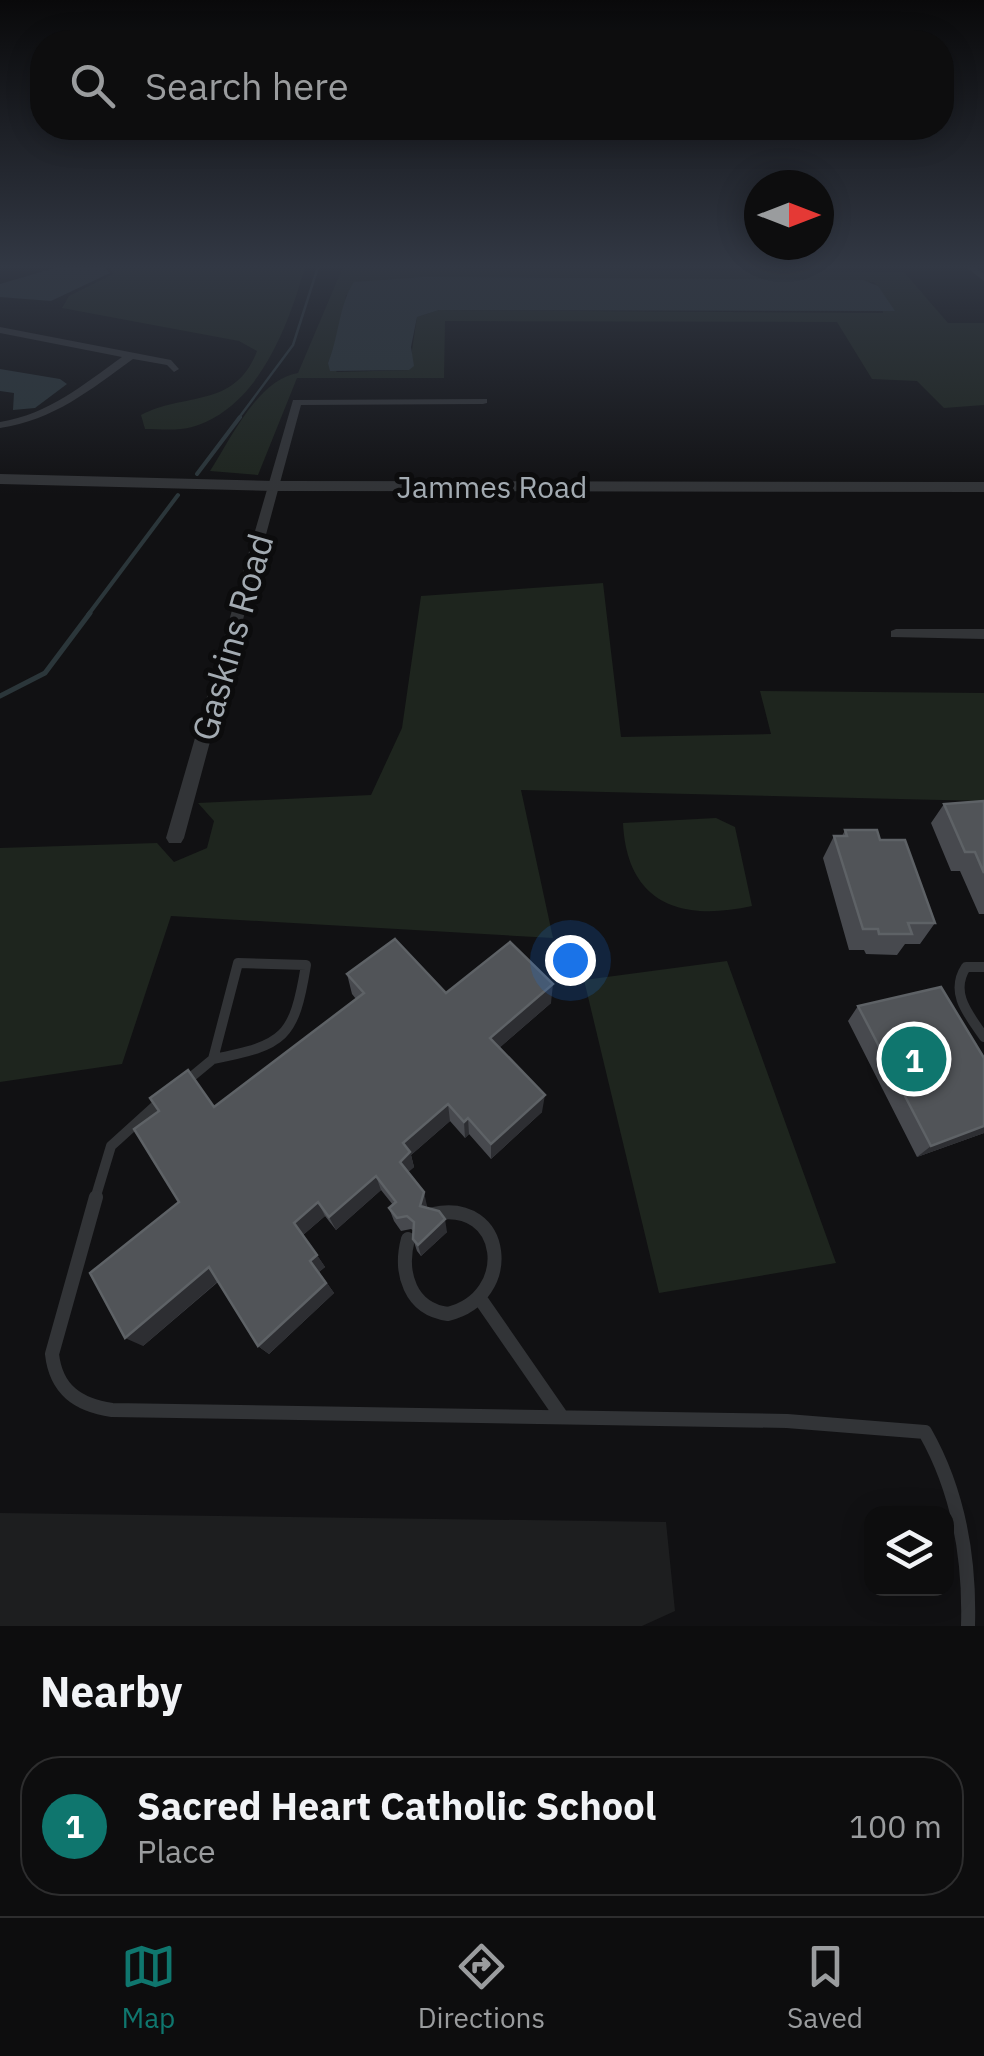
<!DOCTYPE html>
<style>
:root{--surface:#0d0d0e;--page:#161617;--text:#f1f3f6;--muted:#9a9c9e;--line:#2d2d2e;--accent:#0f766e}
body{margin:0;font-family:"IBM Plex Sans",sans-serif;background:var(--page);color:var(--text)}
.controls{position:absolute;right:30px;bottom:30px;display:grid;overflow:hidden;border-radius:20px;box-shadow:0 5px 25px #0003}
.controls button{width:90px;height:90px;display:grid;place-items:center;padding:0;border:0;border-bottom:2px solid var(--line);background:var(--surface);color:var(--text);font:50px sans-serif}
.compass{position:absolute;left:744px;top:170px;width:90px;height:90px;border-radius:50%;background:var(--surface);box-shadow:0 5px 25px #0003;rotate:90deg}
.you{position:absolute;left:570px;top:960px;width:35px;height:35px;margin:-25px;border:8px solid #fff;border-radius:50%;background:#1a73e8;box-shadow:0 0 0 15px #1a73e833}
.badge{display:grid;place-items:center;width:65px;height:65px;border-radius:50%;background:var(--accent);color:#fff;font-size:32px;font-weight:700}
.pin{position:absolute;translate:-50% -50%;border:5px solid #fff;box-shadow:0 2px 10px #0006}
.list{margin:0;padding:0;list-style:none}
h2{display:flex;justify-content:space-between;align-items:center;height:130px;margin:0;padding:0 40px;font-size:42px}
h2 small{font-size:32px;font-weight:400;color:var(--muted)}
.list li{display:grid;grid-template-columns:65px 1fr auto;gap:30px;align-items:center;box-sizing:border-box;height:140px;margin:0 20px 20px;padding:0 20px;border:2px solid var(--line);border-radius:40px}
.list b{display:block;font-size:38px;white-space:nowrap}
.list p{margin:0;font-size:32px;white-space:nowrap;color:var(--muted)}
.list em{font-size:32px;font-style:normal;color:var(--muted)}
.icon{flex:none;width:55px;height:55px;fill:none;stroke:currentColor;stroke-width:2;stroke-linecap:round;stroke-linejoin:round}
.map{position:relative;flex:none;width:984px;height:1626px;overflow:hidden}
.search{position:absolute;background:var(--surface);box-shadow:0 5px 25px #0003;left:30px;right:30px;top:30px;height:110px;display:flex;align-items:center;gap:25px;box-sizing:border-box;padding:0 35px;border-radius:40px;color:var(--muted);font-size:38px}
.sheet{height:290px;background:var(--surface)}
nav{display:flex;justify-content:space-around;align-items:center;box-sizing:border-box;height:140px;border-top:2px solid var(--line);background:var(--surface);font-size:28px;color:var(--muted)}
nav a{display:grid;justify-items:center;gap:5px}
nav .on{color:var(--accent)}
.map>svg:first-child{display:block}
</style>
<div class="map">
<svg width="984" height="1626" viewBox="0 0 984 1626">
<rect width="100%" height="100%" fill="#111113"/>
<path fill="#1d1e1f" d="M0 1513 666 1522 675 1611 642 1626H0Z"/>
<path fill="#1e251e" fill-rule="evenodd" d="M110 267H109H305C288 327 258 408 192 427 178 431 159 429 145 429L141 415C185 392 235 409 257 351L239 341 62 308 69 296 113 274Z
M343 267 904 272 948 323H984V405L944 408 917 381 872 379 837 322 445 321 444 378H297L258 475 210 471C231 439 257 380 298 373ZM710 280 873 282 878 286 883 313 439 310 417 317 409 370 337 372 328 363 338 339 346 295Z
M603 583 621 737 771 734 760 691 984 693V801L521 790 553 938 171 916 122 1064 0 1082V848L157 843 174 862 207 848 214 821 198 803 371 795 402 728 421 596Z
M716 818 735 827 752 906C680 922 627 903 623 823Z
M727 961 836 1263 659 1293 584 980Z"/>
<path fill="#2b363a" d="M58 267H103L110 273 51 301 0 297V284Z
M424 277 863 280 878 286 895 311 439 310 417 317 411 347 414 366 409 370 330 371 328 363C339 337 339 304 354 282Z
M0 369 60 379 67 384 35 408 13 410 14 393 0 391Z"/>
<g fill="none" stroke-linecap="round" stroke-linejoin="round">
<path stroke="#2b363a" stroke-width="2.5" d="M238 419 293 345 318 267"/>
<path stroke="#2b363a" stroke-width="4" d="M197 474 240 417
M88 615 178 495"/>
<path stroke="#2b363a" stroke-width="5" d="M0 696 45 673 90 613"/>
<path stroke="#323437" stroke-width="10" d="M238 963 306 965C294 1038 285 1045 213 1059Z
M984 967H966C949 993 969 1015 984 1037
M184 1083 213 1059
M95 1199 111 1146 164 1098"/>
<path stroke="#323437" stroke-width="14" d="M96 1197 52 1354C56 1390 78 1405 112 1410L787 1421 925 1432C959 1492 970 1557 968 1626
M408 1239C399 1273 410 1309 448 1314 517 1297 507 1198 433 1214
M481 1300 562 1417"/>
<path fill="#323437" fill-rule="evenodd" d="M966 267H975L984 274V281Z
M0 327 171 360 179 369 174 372 167 365 133 359C90 390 54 420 0 428V422C49 414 83 385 122 357L0 333Z
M487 399V403L483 404 301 405 184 838 181 843H169L166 838 293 400Z
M896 629H984V639L891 637V631Z"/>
<path fill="#323437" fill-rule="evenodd" d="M0 474 274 481 984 482V492L274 491 0 484Z"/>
</g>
<path fill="#47494e" d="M984 801V914H979L960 871H951L931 823 944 804Z
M845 830 880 840 935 923 920 944H905L897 955 866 954 864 950H849L823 858 834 836H842Z
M347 974 446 993 551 1003 499 1048 542 1112 491 1159 469 1134 465 1138 450 1121 411 1155 414 1167 408 1172 427 1206 426 1208 447 1232 421 1256 417 1251 413 1239 414 1231 411 1229 401 1231 394 1221 389 1208 393 1205 381 1190 336 1230 325 1216 303 1235 325 1267 319 1272 334 1293 269 1354 258 1346 218 1282 143 1346 179 1202 356 999 352 994Z
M858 1006 984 1058V1133L917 1157 848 1021Z"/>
<path fill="#2d2e32" d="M553 984 551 1003 490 1056V1038Z
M545 1095 542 1112 491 1159V1144Z
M448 1104 450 1121 411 1155 414 1167 404 1176 400 1162 403 1143Z
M468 1118 469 1134 465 1138 464 1122Z
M984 1126V1133L917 1157 931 1146Z
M376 1176 381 1190 336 1230 329 1217Z
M424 1192 427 1206 424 1219 420 1206Z
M318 1202 325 1216 303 1235 294 1223Z
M445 1219 447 1232 421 1256 418 1245Z
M317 1255 325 1267 319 1272 334 1293 269 1354 258 1346 310 1261Z
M209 1267 222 1278 143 1346 125 1338Z"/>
<path fill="#515458" stroke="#5e6266" stroke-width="2.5" d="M984 801V873L975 852H965L944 804Z
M845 830H877L880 840H905L935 923H908L912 934H879L878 929H863L834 836H847Z
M395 939 446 993 510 942 553 984 490 1038 545 1095 491 1144 468 1118 464 1122 448 1104 403 1143 410 1152 400 1162 424 1192 420 1206 439 1211 445 1219 418 1245 413 1239 414 1222 407 1216 397 1218 389 1208 396 1202 376 1176 329 1217 318 1202 294 1223 317 1255 310 1261 326 1283 258 1346 209 1267 125 1338 90 1273 179 1202 134 1129 159 1111 150 1098 188 1070 214 1107 364 993 347 974Z
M941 987 984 1058V1126L931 1146 858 1006Z"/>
<linearGradient id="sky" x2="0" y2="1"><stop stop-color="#09090a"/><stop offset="0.54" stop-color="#323844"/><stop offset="1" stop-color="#323844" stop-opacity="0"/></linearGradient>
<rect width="984" height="494" fill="url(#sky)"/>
<g text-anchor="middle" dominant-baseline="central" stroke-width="10" stroke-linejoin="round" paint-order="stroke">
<g font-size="30" fill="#a3abb2" stroke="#0c0c0d">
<text x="492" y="486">Jammes Road</text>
</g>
<g font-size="35" fill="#a3abb2" stroke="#0c0c0d">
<text transform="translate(232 637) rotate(-74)">Gaskins Road</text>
</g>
</g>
</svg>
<div class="controls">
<button><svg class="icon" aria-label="layers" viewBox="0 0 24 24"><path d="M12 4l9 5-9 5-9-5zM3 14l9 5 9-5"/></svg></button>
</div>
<svg class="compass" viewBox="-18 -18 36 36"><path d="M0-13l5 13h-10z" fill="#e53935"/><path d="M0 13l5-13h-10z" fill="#9a9c9e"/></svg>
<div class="you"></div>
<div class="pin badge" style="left:914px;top:1059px">1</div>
<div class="search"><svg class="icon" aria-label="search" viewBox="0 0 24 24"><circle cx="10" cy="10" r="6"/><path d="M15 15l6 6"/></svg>Search here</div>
</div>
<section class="sheet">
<h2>Nearby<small></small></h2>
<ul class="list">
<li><span class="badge">1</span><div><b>Sacred Heart Catholic School</b><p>Place</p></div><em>100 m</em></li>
</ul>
</section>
<nav>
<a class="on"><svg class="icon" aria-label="map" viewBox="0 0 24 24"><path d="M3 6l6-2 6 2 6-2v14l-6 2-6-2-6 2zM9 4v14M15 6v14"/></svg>Map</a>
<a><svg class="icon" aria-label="directions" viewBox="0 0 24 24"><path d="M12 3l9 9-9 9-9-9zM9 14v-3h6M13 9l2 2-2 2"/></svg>Directions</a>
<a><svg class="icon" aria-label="saved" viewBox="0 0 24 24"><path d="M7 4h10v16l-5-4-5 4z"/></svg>Saved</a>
</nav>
